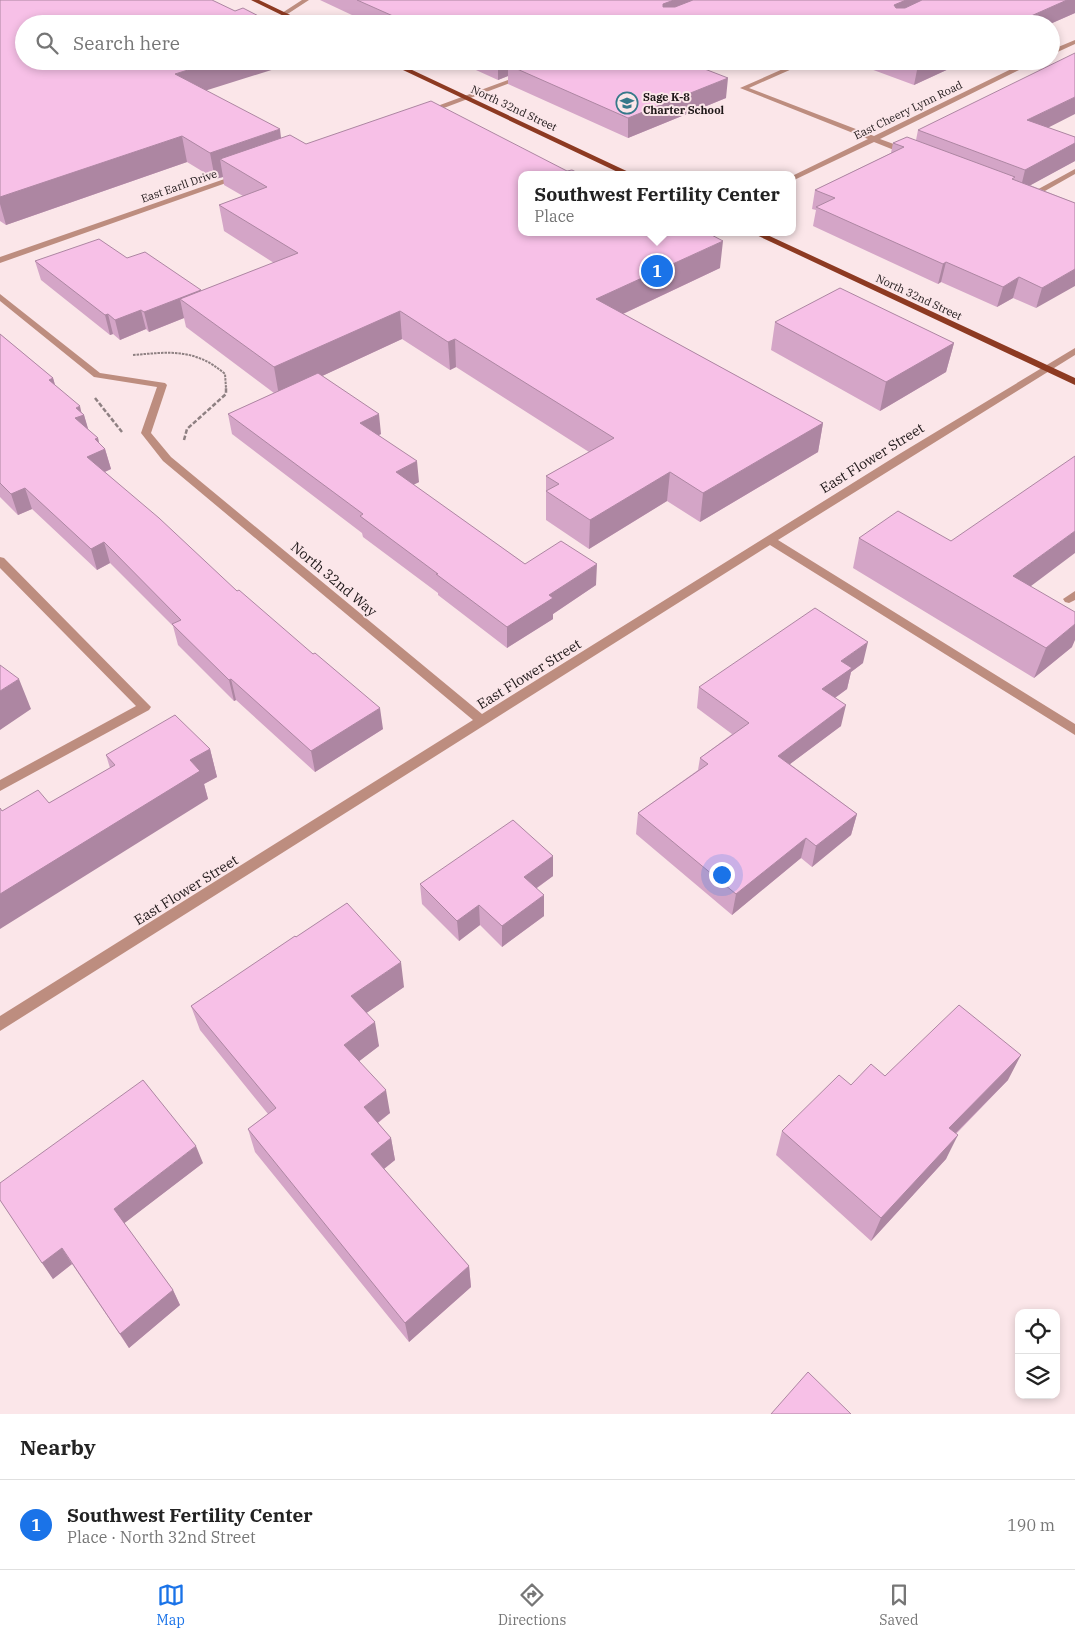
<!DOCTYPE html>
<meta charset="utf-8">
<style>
:root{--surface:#fff;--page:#f6f6f6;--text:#222;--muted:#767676;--line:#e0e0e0;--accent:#1a73e8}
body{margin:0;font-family:"IBM Plex Serif",serif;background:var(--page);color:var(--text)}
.controls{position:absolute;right:15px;bottom:15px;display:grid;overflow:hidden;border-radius:10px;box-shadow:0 2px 8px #0003}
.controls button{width:45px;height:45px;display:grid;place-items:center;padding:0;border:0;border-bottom:1px solid var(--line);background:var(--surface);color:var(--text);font:25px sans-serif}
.you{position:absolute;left:721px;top:874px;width:18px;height:18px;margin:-12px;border:4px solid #fff;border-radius:50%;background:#1a73e8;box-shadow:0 0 0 8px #1a73e833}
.badge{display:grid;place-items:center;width:32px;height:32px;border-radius:50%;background:var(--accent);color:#fff;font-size:16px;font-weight:700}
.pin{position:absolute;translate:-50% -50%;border:2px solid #fff;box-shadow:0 1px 5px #0006}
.popup{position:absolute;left:518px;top:171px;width:278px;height:65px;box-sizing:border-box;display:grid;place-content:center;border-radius:10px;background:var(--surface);filter:drop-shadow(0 1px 4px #0005);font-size:16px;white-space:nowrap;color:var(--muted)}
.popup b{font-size:19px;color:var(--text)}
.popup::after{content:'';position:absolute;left:50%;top:100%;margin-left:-10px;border:10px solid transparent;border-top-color:var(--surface)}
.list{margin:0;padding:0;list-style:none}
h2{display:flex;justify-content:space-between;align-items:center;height:65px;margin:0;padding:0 20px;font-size:21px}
h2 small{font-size:16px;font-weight:400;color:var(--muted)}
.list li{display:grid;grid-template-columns:32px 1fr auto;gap:15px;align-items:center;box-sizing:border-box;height:90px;padding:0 20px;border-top:1px solid var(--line)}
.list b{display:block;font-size:19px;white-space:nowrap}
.list p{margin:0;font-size:16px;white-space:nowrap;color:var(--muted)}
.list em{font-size:16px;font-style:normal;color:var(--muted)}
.icon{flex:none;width:28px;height:28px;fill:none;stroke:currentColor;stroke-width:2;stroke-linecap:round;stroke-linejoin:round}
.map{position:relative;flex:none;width:1075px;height:1414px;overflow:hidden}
.search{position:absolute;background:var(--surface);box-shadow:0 2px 8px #0003;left:15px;right:15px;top:15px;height:55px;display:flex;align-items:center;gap:12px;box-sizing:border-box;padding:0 18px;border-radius:28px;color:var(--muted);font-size:19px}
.sheet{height:155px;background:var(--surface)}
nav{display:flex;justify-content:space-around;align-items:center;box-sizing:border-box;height:70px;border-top:1px solid var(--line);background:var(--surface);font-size:14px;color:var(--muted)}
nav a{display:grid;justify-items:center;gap:2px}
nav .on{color:var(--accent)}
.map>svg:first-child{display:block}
</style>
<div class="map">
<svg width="1075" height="1414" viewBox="0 0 1075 1414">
<rect width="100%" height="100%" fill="#fbe6e9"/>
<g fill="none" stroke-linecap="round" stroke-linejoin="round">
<path stroke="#8e8082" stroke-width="2" stroke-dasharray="2.5 1" stroke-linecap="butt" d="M133 355C170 352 195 348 225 374L226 388"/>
<path stroke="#8e8082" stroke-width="2.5" stroke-dasharray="4.5 2" stroke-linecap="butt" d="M95 398 122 432
M184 440 187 429 226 394V386"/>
<path fill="#bd8d7f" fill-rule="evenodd" d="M302 0H309L286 15H282V13Z
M1075 40V44L1051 55V50Z
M801 61H810L749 88 874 136 1028 61H1037L880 139 910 150V154H904L874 142 792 181V176L868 139 740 88Z
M524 74 527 76 526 77 428 114 421 112Z
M1075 169V174L1029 200 1022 198Z
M236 175 243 177 0 263V257Z
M0 294 100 373 165 383 167 385 151 433 171 457 482 714 901 453 1075 348V355L778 540 1075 724V735L770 545 0 1031V1016L473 720 163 461 141 433 157 387 94 377 0 301Z
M0 557 4 558 151 707 149 710 0 791V780L136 706 0 568Z
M1075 591V600L1069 603 1065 602 1063 599Z"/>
<path fill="#8d3a22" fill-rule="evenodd" d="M251 0H259L309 24H300Z
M384 61H393L635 175H624Z
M750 232H761L1075 378V385Z"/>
</g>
<path fill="#d4a5c7" d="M0 0 206 91 281 138 306 144 720 268 623 314 823 423 818 452 700 522 667 501 589 549 546 520V476L589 452 456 367 450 370 402 339 322 376 381 434 379 435 419 482 413 485 525 564 596 585 553 614V619L507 648 438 595V593L363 537 362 533 232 434 228 414 274 393 186 327 184 318 149 332 146 329 120 340 113 334 110 335 41 280 35 261 127 258 201 291 274 263 224 231 219 205 243 196 224 185 223 177 215 179 187 162 6 225 0 221Z
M320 0H1075V13L1050 24H371Z
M456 61H708L696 66 726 98 628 138 508 84V76L498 80Z
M849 61H966L914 85Z
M1048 128 1075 137V161L1030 185 1075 203 1036 308 1013 298 997 307 941 282 938 284 813 226 816 210 812 209 815 190 891 153 893 143 916 140 918 130Z
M775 322 954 343 946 372 880 411 771 350Z
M0 334 53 378 55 385 84 415 88 430 98 438 99 444 105 449 111 469 105 472 383 729 315 772 236 700 234 701 178 645 173 626 110 563 97 570 32 509 18 515 0 497Z
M859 538 1030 586 1072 647 1034 678 853 568Z
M863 663 851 672 847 689 835 698 841 726 790 764 857 814 851 835 812 867 801 858 732 915 636 834 638 813 698 770 700 758 732 734 697 708 699 687Z
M210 749 217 777 204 784 208 799 2 811 49 803 110 768 106 755Z
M553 856V876L537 888 544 916 502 947 480 925 459 941 422 904 420 884Z
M296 937 404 987 366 1013 379 1046 359 1061 390 1113 378 1123 391 1138 395 1160 384 1169 469 1266 471 1287 409 1342 255 1152 248 1129 268 1114 200 1030 191 1006Z
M885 1076 1008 1080 956 1134 946 1159 871 1241 776 1155 782 1131 851 1085Z
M203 1163 124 1223 173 1290 180 1305 129 1348 72 1264 53 1279 0 1200Z"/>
<path fill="#ad86a2" d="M674 0H720L662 22 663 4Z
M906 0H942L891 24 894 5Z
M1067 0H1075V13L1050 24H1013Z
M781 17 780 24H762Z
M217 61H300L179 99 175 74Z
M498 61H551L508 65V76L498 80Z
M670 61H708L669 75Z
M927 61H966L914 85 918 65Z
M728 78 726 98 628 138V118Z
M1075 97V114L1022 141 1027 120Z
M280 129 283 155 220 159 223 177 215 179 210 153Z
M182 136 187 162 6 225 0 204V197Z
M1075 143V161L1020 191 1025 170Z
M723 241 720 268 595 327 596 299Z
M946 262 941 282 938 284 943 264Z
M1075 269V286L1036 308 1042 288Z
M1019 277 1013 298 997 307 1003 287Z
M201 290 205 309 180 299 184 318 149 332 144 312Z
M141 310 146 329 120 340 115 320Z
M400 311 402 339 279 396 274 367Z
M108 314 113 334 110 335 105 315Z
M455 339 456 367 450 370 448 342Z
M954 343 946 372 880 411 886 382Z
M53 378 59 399 49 380Z
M80 406 82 415H84L90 435 75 418 76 408Z
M379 414 381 434 362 443 360 423Z
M823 423 818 452 700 522 703 493Z
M98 438 101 451 105 449 111 469 93 477 87 457 95 439Z
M417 461 419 482 397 493 396 472Z
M670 472 667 501 589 549 590 520Z
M25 488 32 509 18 515 11 494Z
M1075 531V553L1003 607 1013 576Z
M104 542 110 563 97 570 91 549Z
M597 564 596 585 553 614V619L507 648V627L549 595Z
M1075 624V640L1072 647 1034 678 1046 648Z
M868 642 863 663 851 672 847 689 818 710 822 689 841 661Z
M19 679 31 709 0 730V691Z
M231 679 236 700 234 701 229 680Z
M846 705 841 726 774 776 778 756Z
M380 708 383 729 315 772 311 751Z
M210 749 217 777 204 784 208 799 0 929V894L190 760Z
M857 814 851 835 812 867 816 846Z
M806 838 801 858 732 915 736 894Z
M553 856V876L524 897V877Z
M544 895V916L502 947V926Z
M479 905 480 925 459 941 457 921Z
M401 962 404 987 355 1021 351 996Z
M375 1022 379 1046 349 1069 344 1045Z
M1021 1055 1008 1080 937 1152 949 1128Z
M386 1090 390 1113 368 1130 364 1107Z
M958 1135 946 1159 871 1241 881 1218Z
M391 1138 395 1160 375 1176 371 1154Z
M196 1146 203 1163 122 1225 114 1209Z
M62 1248 72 1264 53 1279 42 1263Z
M469 1266 471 1287 409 1342 405 1323Z
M173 1290 180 1305 129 1348 120 1334Z"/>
<path fill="#f7c0e7" stroke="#ad86a2" d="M0 0H212L235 11 243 8 274 24H24V61H217L175 74 280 129 210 153 182 136 0 197Z
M357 0H674L663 4V7H675L693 0H906L894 5 896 8H905L922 0H1067L1013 24H799L781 17 762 24H411Z
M1075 53V97L1027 120 1075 137V143L1025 170 918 130Z
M518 61H684L728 78 628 118 508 65Z
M907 61H927L918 65Z
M431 101 567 171 572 170 582 175H522V232H706L723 241 596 299 823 423 703 493 670 472 590 520 546 491 559 484 546 476 614 438 455 339 448 342 400 311 274 367 180 299 298 253 219 205 267 187 220 159 290 135 306 144Z
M907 137 1015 177 1012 179 1075 203V269L1042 288 1019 277 1003 287 946 262 943 264 816 207 835 198 815 190 904 147 893 143Z
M99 239 127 258 145 252 201 290 144 312 141 310 115 320 108 314 105 315 35 261Z
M840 288 954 343 886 382 775 322Z
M0 334 53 378 49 380 80 406 76 408 84 415 75 418 98 438 95 439 105 449 87 457 159 518 237 591 239 590 313 654 315 653 380 708 311 751 231 679 229 680 172 624 181 620 104 542 91 549 25 488 11 494 0 483Z
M318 373 379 414 360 423 417 461 396 472 525 564 561 541 597 564 549 595 553 598 507 627 436 574H438L360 516 363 514 228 414Z
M1075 456V531L1013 576 1075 612V624L1046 648 859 538 898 511 951 541Z
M815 608 868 642 841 661 852 668 822 689 846 705 778 756 857 814 816 846 806 838 736 894 638 813 708 764 700 758 749 723 699 687Z
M0 665 19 679 0 691Z
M175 715 210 749 190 760 200 771 0 894V808L2 811 38 790 49 803 115 765 106 755Z
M513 820 553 856 524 877 544 895 502 926 479 905 457 921 420 884Z
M347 903 401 962 351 996 375 1022 344 1045 386 1090 364 1107 391 1138 371 1154 469 1266 405 1323 248 1129 276 1108 191 1006 295 936 296 937Z
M959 1005 1021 1055 949 1128 958 1135 881 1218 782 1131 839 1075 851 1085 871 1064 885 1076Z
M143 1080 196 1146 114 1209 173 1290 120 1334 62 1248 42 1263 0 1200V1183Z
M808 1372 851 1414H771Z"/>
<defs>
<g id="school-ring" transform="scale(1.125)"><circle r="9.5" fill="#fbe6e9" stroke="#36788a" stroke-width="1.5"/><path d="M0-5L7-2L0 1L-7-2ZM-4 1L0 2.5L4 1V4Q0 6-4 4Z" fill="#36788a"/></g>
</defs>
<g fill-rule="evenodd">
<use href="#school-ring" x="627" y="103"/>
</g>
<g text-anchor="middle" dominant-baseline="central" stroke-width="4" stroke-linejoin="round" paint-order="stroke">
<g font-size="11" font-weight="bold" fill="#1e1718" stroke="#fbe6e9" text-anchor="start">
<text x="643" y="97">Sage K-8<tspan x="643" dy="13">Charter School</tspan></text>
</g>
<g font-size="11" fill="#1e1718" stroke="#fbe6e9">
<text transform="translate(514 108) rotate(25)">North 32nd Street</text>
<text transform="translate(908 110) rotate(-26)">East Cheery Lynn Road</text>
<text transform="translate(179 186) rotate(-19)">East Earll Drive</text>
<text transform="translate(919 297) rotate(25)">North 32nd Street</text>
</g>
<g font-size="14" fill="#1e1718" stroke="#fbe6e9">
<text transform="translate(872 458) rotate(-32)">East Flower Street</text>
<text transform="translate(334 579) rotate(40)">North 32nd Way</text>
<text transform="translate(529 674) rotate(-32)">East Flower Street</text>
<text transform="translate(186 890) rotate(-32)">East Flower Street</text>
</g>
</g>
</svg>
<div class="controls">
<button><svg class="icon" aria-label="locate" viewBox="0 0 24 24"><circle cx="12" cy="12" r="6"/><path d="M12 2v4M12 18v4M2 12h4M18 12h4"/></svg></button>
<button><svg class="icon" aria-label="layers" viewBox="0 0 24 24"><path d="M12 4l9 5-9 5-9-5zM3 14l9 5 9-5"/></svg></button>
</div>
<div class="you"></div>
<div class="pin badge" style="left:657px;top:271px">1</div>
<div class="popup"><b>Southwest Fertility Center</b>Place</div>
<div class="search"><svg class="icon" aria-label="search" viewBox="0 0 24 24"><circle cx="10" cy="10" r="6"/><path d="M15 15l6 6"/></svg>Search here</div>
</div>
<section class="sheet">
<h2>Nearby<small></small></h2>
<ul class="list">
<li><span class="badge">1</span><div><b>Southwest Fertility Center</b><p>Place · North 32nd Street</p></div><em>190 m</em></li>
</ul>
</section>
<nav>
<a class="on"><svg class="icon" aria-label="map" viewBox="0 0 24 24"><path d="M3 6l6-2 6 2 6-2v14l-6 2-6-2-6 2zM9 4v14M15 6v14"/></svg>Map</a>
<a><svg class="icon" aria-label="directions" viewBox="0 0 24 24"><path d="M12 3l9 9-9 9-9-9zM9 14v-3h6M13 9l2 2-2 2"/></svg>Directions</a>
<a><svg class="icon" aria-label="saved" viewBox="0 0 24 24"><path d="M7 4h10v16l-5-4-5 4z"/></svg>Saved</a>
</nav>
